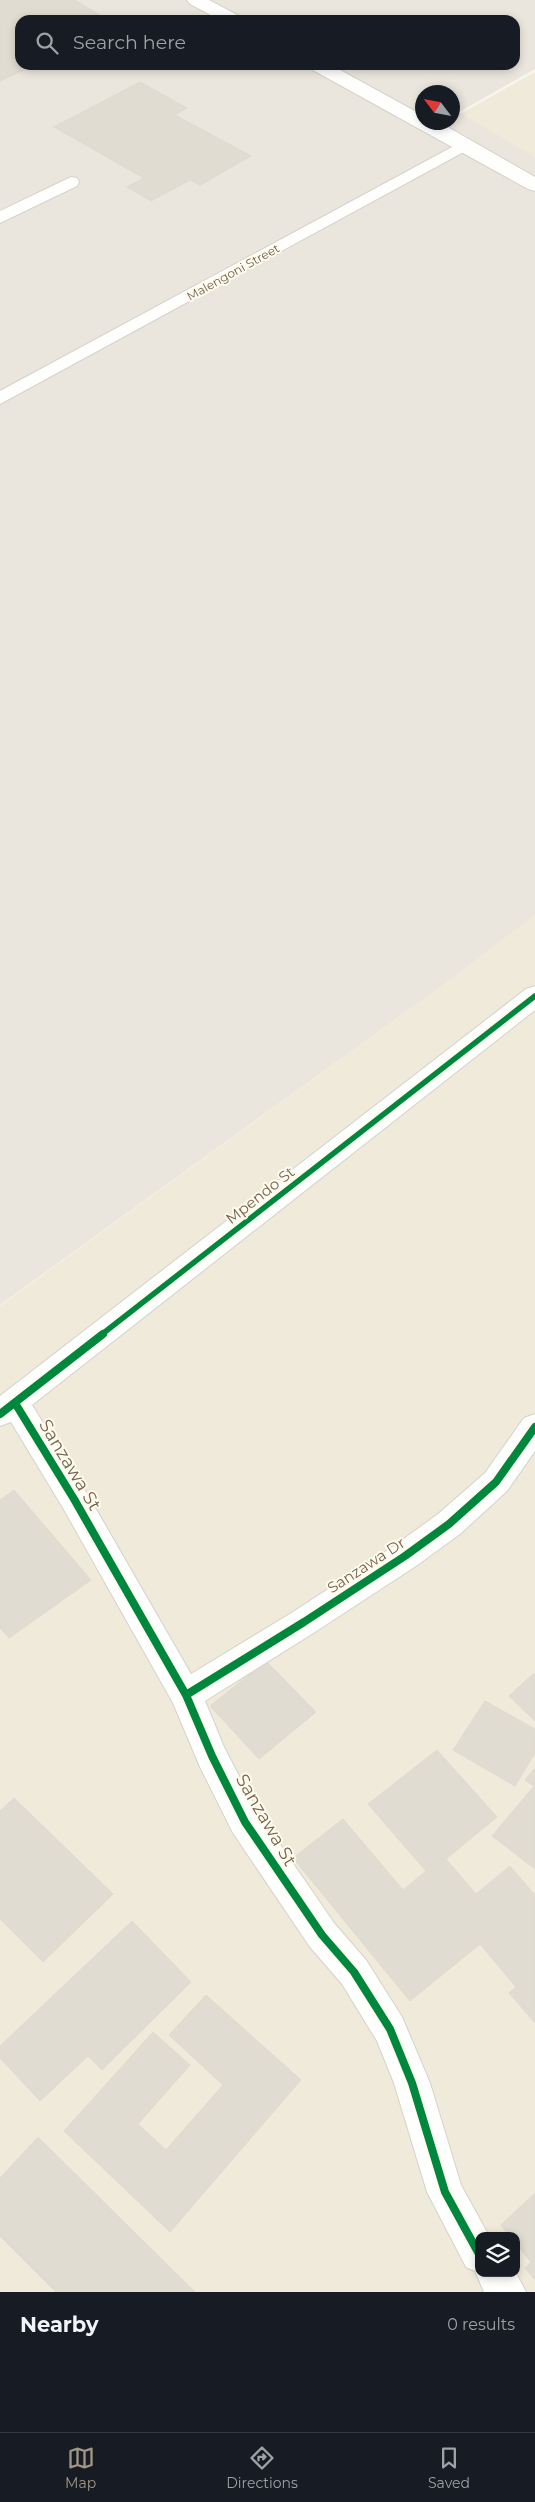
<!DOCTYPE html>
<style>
:root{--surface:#171b24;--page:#20242c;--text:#f1f3f6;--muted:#9ea1a6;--line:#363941;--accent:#a29685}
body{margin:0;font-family:Montserrat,sans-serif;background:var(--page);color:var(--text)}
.controls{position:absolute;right:15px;bottom:15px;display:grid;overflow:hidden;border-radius:10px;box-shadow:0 2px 8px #0003}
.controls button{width:45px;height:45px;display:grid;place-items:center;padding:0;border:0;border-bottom:1px solid var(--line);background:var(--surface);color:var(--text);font:25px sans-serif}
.compass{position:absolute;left:415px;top:85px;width:45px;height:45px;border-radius:50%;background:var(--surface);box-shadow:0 2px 8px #0003;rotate:302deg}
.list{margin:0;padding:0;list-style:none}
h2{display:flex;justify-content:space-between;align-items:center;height:65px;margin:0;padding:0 20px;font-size:21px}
h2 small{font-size:16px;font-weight:400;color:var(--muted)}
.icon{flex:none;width:28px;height:28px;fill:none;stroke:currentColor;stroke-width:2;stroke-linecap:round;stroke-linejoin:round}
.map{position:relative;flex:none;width:535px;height:2292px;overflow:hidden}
.search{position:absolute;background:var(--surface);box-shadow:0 2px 8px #0003;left:15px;right:15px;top:15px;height:55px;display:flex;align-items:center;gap:12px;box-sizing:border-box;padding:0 18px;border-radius:15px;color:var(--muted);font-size:19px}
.sheet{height:140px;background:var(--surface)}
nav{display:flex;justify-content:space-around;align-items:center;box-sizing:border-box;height:70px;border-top:1px solid var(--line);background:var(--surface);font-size:14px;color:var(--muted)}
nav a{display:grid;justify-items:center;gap:2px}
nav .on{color:var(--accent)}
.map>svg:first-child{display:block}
</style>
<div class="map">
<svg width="535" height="2292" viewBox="0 0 535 2292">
<rect width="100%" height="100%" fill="#f7f5ec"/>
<path fill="#efeada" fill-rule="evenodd" d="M535 72V162L457 116Z
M535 915V2292H0V1306L450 980ZM479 2236H516V2273H479Z"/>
<path fill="#eae6dd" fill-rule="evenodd" d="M0 0H535V69L459 112 535 157V915L450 980 0 1305ZM20 20H515V65H20ZM422 92H452V122H422Z"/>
<path fill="#e1dcd1" stroke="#dfdacf" d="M0 0H74L109 20H20V65H35L0 81Z
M140 82 187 108 175 115 251 156 200 185 190 180 151 201 127 187 144 178 54 127Z
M14 1490 91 1580 9 1638 0 1628V1500Z
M266 1661 316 1712 259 1759 210 1706Z
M533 1674 535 1675V1721L509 1696Z
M485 1701 535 1729V1753L515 1786 453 1750Z
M437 1750 497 1817 446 1859 476 1894 510 1866 535 1895V2023L509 1993 516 1987 480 1944 410 2001 293 1858 343 1819 403 1890 426 1871 368 1804Z
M535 1768V1869L492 1836 534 1786 525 1780Z
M14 1798 113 1894 43 1962 0 1919V1811Z
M132 1921 191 1982 102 2070 88 2056 40 2101 0 2058V2046Z
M206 1995 301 2080 170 2232 64 2131 153 2032 190 2065 138 2124 166 2150 223 2085 169 2035Z
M38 2137 195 2292H56L0 2236V2178Z
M535 2193V2280L525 2268 531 2262 516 2244V2236H509L501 2225Z"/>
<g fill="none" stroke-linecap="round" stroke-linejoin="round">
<g stroke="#d6d2cb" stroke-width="2">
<path id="service" d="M465 140 471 142 473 145 471 148 0 404V391Z
M71 177 77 178 79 182 77 186 0 223V211Z"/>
</g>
<g stroke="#d6d2cb" stroke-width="2">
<path id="minor" d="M535 986V1010L32 1405 85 1490 191 1674 293 1612 394 1546 438 1514 485 1473 524 1418 535 1414V1451L507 1491 460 1534 416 1566 315 1632 205 1701 224 1747 257 1811 334 1923 366 1960 402 2017 430 2083 461 2185 489 2236H479V2273H516L526 2292H484L475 2271 466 2267 427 2192 394 2083 377 2041 342 1984 310 1947 233 1833 200 1767 173 1703 63 1508 11 1422 0 1426V1396L526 989Z"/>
</g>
<g stroke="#d6d2cb" stroke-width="2">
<path id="tertiary" d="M187 0H209L239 16 242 20H220L190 4Z
M308 65H331L422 115V122H439L535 177V191L528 189 311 69Z"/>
</g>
<use href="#service" fill="#fefefc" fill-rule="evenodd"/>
<use href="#minor" fill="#fefefc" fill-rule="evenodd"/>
<use href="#tertiary" fill="#fefefc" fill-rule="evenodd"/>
<g stroke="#fefbee" stroke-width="9">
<path id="cycleway-far1" d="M101 1335 535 996"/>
</g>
<g stroke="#fefbee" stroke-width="11">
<path id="cycleway" d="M15 1403 74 1499 186 1695 212 1756 245 1822 322 1935 354 1972 390 2029 412 2083 445 2192 479 2254
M0 1414 103 1334
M186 1695 304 1622 405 1556 449 1524 496 1482 535 1427"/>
</g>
<use href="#cycleway-far1" stroke="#00873e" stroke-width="5.5"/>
<use href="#cycleway" stroke="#00873e" stroke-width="8"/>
</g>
<g text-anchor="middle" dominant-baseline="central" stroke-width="4" stroke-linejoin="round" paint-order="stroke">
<g font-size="12" fill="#74634d" stroke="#fefbee">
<text transform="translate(233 272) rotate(-29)">Malengoni Street</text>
</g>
<g font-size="15" fill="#74634d" stroke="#fefbee">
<text transform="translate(260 1195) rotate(-38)">Mpendo St</text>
<text transform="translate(366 1565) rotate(-33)">Sanzawa Dr</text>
</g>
<g font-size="18" fill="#74634d" stroke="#fefbee">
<text transform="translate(70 1465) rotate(59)">Sanzawa St</text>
<text transform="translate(266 1820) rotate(60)">Sanzawa St</text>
</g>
</g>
</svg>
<div class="controls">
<button><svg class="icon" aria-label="layers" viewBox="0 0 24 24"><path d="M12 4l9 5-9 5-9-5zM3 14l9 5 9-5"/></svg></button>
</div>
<svg class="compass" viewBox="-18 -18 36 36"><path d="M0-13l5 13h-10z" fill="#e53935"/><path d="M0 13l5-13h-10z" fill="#9ea1a6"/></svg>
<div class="search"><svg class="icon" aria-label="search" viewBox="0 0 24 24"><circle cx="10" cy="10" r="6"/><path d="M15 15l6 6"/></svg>Search here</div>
</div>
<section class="sheet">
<h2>Nearby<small>0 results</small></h2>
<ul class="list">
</ul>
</section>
<nav>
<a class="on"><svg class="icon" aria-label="map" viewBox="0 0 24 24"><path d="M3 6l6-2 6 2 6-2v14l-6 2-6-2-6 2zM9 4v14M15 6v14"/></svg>Map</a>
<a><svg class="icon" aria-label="directions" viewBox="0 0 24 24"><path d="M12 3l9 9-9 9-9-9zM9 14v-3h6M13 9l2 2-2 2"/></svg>Directions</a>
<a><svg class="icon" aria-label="saved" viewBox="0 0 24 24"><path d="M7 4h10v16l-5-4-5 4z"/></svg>Saved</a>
</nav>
